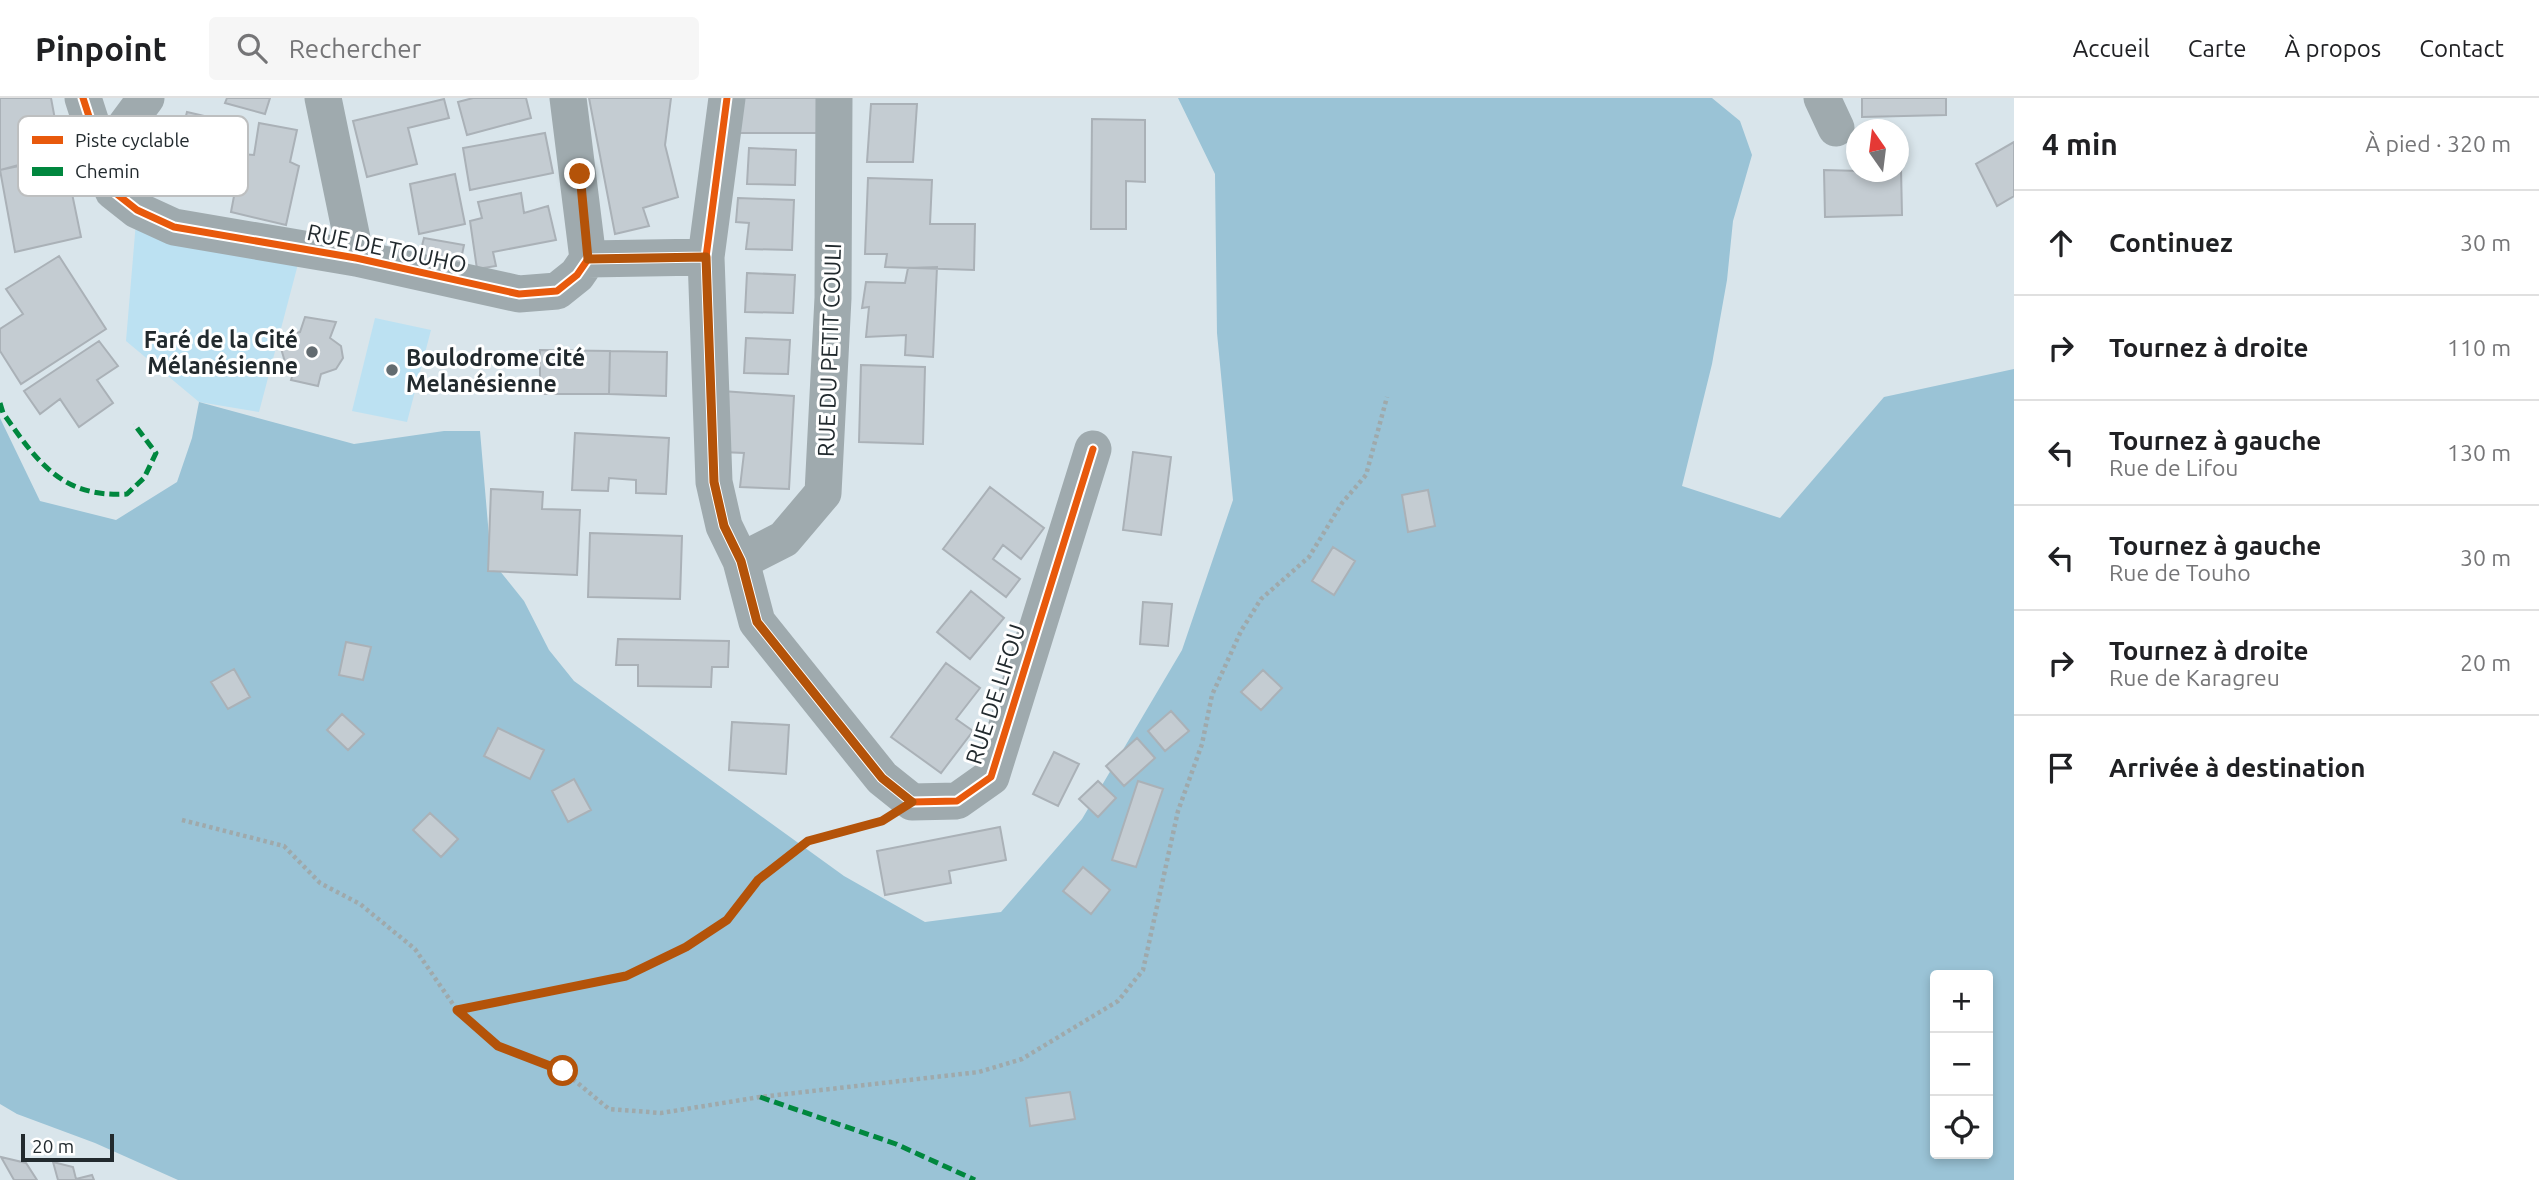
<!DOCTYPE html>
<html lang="fr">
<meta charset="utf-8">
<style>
:root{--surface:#fff;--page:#f6f6f6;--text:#202124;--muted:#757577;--line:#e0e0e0}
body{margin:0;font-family:Ubuntu,sans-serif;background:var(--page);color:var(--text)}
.controls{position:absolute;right:21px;bottom:21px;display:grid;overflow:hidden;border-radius:7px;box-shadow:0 4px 10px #0003}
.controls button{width:63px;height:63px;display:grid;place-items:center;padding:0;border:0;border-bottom:2px solid var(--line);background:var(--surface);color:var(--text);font:35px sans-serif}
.compass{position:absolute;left:1846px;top:21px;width:63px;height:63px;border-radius:50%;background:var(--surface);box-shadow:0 4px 10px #0003;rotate:346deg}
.scale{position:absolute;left:21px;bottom:18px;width:93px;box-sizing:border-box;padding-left:7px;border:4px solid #222a2e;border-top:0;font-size:19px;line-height:24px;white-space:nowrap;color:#222a2e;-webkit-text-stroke:5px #fff;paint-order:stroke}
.stop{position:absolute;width:21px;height:21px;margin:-16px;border:5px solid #b45309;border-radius:50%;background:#fff}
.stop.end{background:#b45309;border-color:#fff;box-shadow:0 2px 7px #0008}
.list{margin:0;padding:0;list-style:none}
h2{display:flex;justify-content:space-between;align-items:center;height:91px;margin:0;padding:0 28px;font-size:30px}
h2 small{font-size:23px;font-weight:400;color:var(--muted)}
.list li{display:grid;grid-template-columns:46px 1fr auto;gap:21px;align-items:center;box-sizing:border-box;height:105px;padding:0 28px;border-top:2px solid var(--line)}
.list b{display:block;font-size:26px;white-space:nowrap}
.list p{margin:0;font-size:23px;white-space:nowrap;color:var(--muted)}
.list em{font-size:23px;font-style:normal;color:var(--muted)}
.icon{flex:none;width:38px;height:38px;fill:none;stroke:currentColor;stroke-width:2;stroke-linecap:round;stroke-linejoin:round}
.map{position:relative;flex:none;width:2014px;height:1082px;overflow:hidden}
header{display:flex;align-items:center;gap:42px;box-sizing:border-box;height:98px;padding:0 35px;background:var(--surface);border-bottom:2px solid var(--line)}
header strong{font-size:33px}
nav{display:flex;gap:38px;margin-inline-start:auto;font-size:24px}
.search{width:490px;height:63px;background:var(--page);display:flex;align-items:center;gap:18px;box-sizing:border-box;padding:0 24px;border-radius:7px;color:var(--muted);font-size:26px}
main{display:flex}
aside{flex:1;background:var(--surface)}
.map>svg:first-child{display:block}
</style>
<header>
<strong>Pinpoint</strong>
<div class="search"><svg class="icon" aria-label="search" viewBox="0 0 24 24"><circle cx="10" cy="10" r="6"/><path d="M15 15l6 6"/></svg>Rechercher</div>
<nav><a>Accueil</a><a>Carte</a><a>À propos</a><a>Contact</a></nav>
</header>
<main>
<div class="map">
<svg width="2014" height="1082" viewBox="0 0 2014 1082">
<rect width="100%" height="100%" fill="#d9e5eb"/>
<path fill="#bce1f2" d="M137 112 302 151 259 314 199 304 126 243Z
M375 220 431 232 407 324 352 313Z"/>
<path fill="#9ac3d6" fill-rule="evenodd" d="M1178 0H1712L1740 23 1752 57 1733 123 1727 182 1712 266 1682 388 1780 420 1884 299 2014 271V1082H178L95 1045 17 1016 0 1006V320L40 403 116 422 177 384 192 340 199 304 354 346 444 333H480L491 462 524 503 549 552 574 583 844 778 925 824 1001 814 1082 721 1182 552 1233 402 1217 235 1215 76ZM1935 877H1988V1056H1935Z"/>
<path fill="#c4ccd2" stroke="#aab1b7" stroke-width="2" d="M0 0H51L62 59 0 72Z
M227 0H270L265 16 225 5Z
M473 0H526L531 20 467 37 458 4Z
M589 0H671L665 47 678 99 643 110 649 128 615 136Z
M739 0H823L824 35H734Z
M1862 0H1946V17L1862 19Z
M444 1 449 20 408 30 417 66 367 79 353 23Z
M871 6H917L913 64H867Z
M187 14 243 27 235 59 179 44Z
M1092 21 1145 22V84L1126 83V131H1091Z
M259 25 297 32 290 64 299 68 286 127 231 114 242 56 254 57Z
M545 35 553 75 470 92 463 50Z
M2014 44V98L1997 108 1976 66Z
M749 50 796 52 795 87 747 86Z
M26 65 31 88 68 76 81 139 15 154 0 72Z
M1898 70H1901L1902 117 1825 119 1824 72 1898 74Z
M455 76 465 126 419 136 410 86Z
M868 80 932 82 930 126H975L974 172 885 169 887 156H865Z
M521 95 524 115 548 108 556 142 493 154 496 168 477 171 470 123 482 120 478 104Z
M738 100 794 102 792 152 746 151 749 125 736 124Z
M424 140 464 147 459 171 418 163Z
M59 158 106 231 21 286 0 253V231L23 216 6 191Z
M937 169 933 259 905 257 906 237 866 239 869 209 862 210 866 184 905 185 908 170Z
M747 175 795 177 793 215 745 214Z
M305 219 336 224 330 240 341 248 343 260 336 271 321 276 318 288 291 282 295 269 285 264 280 247 289 236 300 234Z
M746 240 790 242 788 276 744 275Z
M99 243 118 268 97 282 113 305 79 329 60 301 40 316 24 293Z
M540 252 610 253 609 296H540Z
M610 253 667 254 666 298 609 296Z
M861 267 925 269 923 346 859 344Z
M722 293 794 298 789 391 740 389 744 355 722 354Z
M575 335 669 340 666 396 636 395V382L609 380 608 393 572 392Z
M1133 354 1171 359 1161 437 1123 432Z
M990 389 1044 430 1021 461 1003 447 993 461 1020 481 1006 499 943 451Z
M491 391 543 394 542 411 580 412 577 477 488 473Z
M1428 392 1435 428 1408 434 1402 397Z
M590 435 682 438 680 501 588 499Z
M1333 449 1355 463 1334 497 1312 483Z
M971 493 1004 520 970 561 937 534Z
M1143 504 1172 506 1168 548 1140 546Z
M618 541 729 543 728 569H712L711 589 638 588V567H616Z
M346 544 371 549 363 582 339 577Z
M946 565 980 590 956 621 973 633 941 675 891 639Z
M234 571 250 599 228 611 211 584Z
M1263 572 1282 590 1261 612 1241 594Z
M1171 613 1189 633 1165 653 1148 633Z
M342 616 364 636 348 652 327 632Z
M732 624 789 627 786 676 729 672Z
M498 630 544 652 530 681 484 658Z
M1137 640 1155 660 1124 688 1106 668Z
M1054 654 1079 666 1058 708 1033 696Z
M574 681 591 712 568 724 552 693Z
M1098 683 1116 700 1098 719 1079 701Z
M1138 683 1163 691 1136 769 1112 762Z
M430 715 458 741 441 759 413 732Z
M1000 729 1006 762 949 773 951 785 885 797 877 753Z
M1083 769 1110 792 1091 816 1063 793Z
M1070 994 1075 1021 1030 1028 1026 1000Z
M1 1059 26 1065 37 1082H14Z
M53 1064 73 1069 76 1081 92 1077 94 1082H58Z"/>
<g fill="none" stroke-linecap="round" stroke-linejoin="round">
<path stroke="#9fa9ab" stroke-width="4.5" stroke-dasharray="3.5 3.5" stroke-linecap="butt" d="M182 722 284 748 320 785 360 806 415 851 457 912
M882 723 808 743 758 782 727 822 686 849 626 879 457 912 498 948 563 973 609 1011 661 1015 760 999 979 974 1022 961 1118 903 1143 872 1178 713 1202 646 1212 597 1241 533 1261 501 1309 459 1342 405 1366 377 1387 299"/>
<path stroke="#9faaae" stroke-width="37" d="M83 0 113 93 137 112 174 129 356 160 519 196 557 193 577 177 588 161 706 159
M323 0 356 160
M568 0 588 161
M727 0 706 159 714 384 724 428 741 463 757 524 882 680 912 704 957 703 991 679 1093 351
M1822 0 1836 30
M103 58 146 0
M741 463 784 441 823 395 833 200 834 0"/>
<path stroke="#00873e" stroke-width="5" stroke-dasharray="10 5" stroke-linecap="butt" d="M0 305 3 315C37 363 61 400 127 396L144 380 156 355 134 326
M760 999 896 1046 975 1082"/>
<g stroke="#fff" stroke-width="11">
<path id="cycleway" d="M83 0 113 93 137 112 174 129 356 160 519 196 557 193 577 177 588 161 706 159
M727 0 706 159 714 384 724 428 741 463 757 524 882 680 912 704 957 703 991 679 1093 351"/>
</g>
<use href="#cycleway" stroke="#e8590c" stroke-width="7"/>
</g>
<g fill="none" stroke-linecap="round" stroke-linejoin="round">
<path stroke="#b45309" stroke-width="9" d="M563 973 498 948 457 912 626 878 686 849 727 822 758 782 808 743 882 723 912 704 882 680 757 524 741 463 724 428 714 384 706 159 588 161 580 76"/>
</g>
<g fill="#626b70" stroke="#fff" stroke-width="2.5">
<circle cx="312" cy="254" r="7"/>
<circle cx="392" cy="272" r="7"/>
</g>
<g text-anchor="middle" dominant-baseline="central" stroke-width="6" stroke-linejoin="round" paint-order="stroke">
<g font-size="23" fill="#222a2e" stroke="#fff">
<text transform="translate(387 150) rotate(12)">RUE DE TOUHO</text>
<text transform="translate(829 252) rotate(-88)">RUE DU PETIT COULI</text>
<text transform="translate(995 596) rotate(-72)">RUE DE LIFOU</text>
</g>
<g font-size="23" font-weight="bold" fill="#222a2e" stroke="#fff" text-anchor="end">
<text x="298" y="241">Faré de la Cité<tspan x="298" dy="26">Mélanésienne</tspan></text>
<text x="406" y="259" text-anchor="start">Boulodrome cité<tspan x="406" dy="26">Melanésienne</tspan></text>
</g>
</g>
<rect x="18" y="18" width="230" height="80" rx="10" fill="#fff" stroke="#bdbfc0" stroke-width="2"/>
<rect x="32" y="38" width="31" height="8" fill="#e8590c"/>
<rect x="32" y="69" width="31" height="9" fill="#00873e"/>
<g font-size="19" fill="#222a2e">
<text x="75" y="49">Piste cyclable</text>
<text x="75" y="80">Chemin</text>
</g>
</svg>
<div class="controls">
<button>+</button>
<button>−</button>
<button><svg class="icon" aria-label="locate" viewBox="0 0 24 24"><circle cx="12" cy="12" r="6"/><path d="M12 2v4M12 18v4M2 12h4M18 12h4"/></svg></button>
</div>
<svg class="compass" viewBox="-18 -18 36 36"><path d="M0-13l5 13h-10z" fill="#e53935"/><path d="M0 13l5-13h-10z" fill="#757577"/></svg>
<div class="scale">20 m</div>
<div class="stop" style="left:563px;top:973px"></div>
<div class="stop end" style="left:580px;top:76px"></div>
</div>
<aside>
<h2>4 min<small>À pied · 320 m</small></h2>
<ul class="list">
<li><svg class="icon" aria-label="ahead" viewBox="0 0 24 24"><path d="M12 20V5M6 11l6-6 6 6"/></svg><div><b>Continuez</b></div><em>30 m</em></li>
<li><svg class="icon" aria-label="right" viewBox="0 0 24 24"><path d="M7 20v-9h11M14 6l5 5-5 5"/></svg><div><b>Tournez à droite</b></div><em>110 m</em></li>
<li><svg class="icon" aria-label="left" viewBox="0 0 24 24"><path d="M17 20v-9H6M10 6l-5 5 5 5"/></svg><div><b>Tournez à gauche</b><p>Rue de Lifou</p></div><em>130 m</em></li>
<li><svg class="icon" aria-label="left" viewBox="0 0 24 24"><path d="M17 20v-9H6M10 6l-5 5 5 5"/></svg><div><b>Tournez à gauche</b><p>Rue de Touho</p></div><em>30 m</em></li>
<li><svg class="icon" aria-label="right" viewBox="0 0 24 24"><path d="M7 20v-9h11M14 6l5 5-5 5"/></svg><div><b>Tournez à droite</b><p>Rue de Karagreu</p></div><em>20 m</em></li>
<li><svg class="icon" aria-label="arrive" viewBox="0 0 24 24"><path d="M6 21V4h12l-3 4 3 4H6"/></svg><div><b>Arrivée à destination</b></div></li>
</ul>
</aside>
</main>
